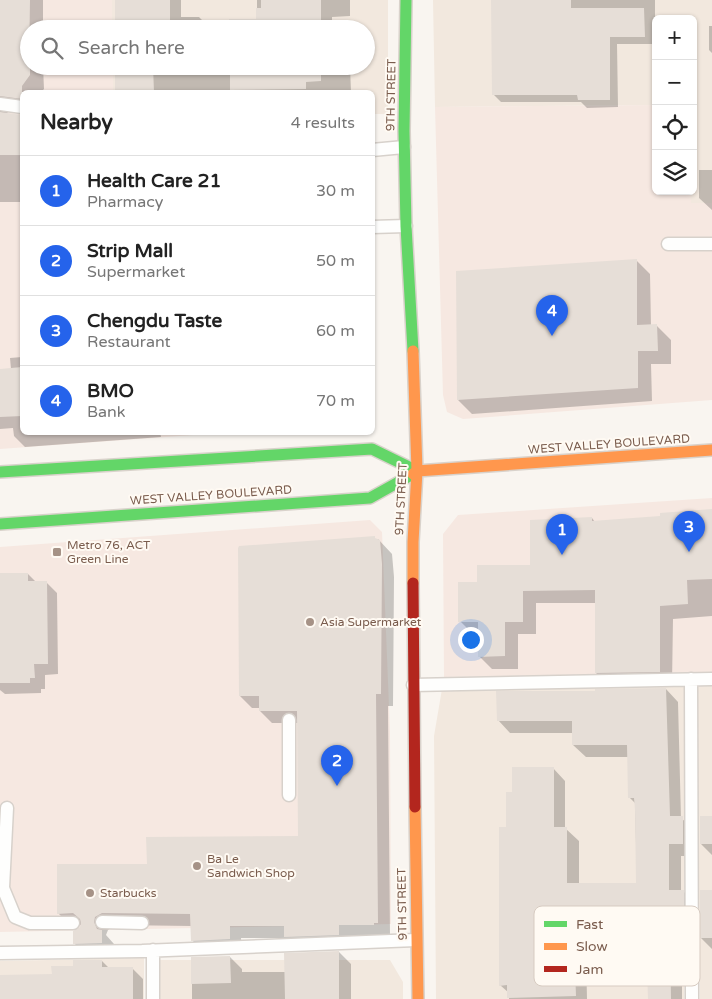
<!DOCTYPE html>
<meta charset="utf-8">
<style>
:root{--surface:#fff;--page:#f6f6f6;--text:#222;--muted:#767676;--line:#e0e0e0;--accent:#2563eb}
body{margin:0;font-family:"Varela Round",sans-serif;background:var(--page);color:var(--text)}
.controls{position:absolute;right:15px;top:15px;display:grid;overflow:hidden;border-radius:8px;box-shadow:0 1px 4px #0004}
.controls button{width:45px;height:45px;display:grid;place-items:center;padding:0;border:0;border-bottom:1px solid var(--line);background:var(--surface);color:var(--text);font:25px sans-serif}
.you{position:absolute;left:470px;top:639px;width:18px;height:18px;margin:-12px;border:4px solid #fff;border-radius:50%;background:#1a73e8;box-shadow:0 0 0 8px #1a73e833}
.badge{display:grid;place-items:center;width:32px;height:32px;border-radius:50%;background:var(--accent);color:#fff;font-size:16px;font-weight:700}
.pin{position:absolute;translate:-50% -41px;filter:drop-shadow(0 1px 2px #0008)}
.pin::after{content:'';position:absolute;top:26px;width:18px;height:15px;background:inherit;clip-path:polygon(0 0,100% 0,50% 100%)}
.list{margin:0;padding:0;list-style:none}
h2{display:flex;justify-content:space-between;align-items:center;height:65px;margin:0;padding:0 20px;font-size:21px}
h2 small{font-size:16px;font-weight:400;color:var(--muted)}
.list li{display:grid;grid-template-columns:32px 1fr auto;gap:15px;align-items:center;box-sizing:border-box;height:70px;padding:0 20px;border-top:1px solid var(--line)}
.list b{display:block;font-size:19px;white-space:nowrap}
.list p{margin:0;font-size:16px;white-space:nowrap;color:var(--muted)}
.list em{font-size:16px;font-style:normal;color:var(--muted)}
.icon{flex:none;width:28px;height:28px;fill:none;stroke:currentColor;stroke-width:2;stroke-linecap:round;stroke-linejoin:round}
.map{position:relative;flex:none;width:712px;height:999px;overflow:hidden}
.search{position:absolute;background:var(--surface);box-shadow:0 1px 4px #0004;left:20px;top:20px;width:355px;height:55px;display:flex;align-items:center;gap:12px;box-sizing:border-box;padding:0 18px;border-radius:28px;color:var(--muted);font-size:19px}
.panel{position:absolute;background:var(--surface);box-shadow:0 1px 4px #0004;left:20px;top:90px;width:355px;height:345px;border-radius:8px}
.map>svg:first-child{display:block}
</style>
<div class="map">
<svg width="712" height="999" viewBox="0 0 712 999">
<rect width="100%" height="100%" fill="#f9f5f0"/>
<path fill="#f2e8de" d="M112,0H388V114H373L372,92H113V66H366V29H112Z
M433,0H712V203H690V191H693V19H656V105L435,107Z
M697,684H712V999H700Z
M684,686V999H436L434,736L442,689Z
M144,958V999H0V961Z
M158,960H390L403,982V999H159Z"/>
<path fill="#f6e8e1" d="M0,0H112V29H29V66H113V92H22V432L221,433L0,449Z
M656,105V191H690L691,203H712V400L463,419L447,412L443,395L435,107Z
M712,498V674L444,677L443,534L458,515Z
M370,520L382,532L390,732L391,924L0,932V547Z"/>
<path fill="#0003" d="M0,0H43V29H29V66H43L44,89L41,92H22V111L12,110L5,114L22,117V202H0Z
M116,0H181V17H199L202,20H257V0H350V16L332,17V29H116Z
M493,0H655V31H652V44H617L618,107L587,108L581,102H501L493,94Z
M709,26H712V53L709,50Z
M116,66H350L351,92H117Z
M699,170H712V210L699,198Z
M636,260L650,274L651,326H657L671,340V364H651L652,401L472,414L458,400Z
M22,357V432H160L161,437L25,447L14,436L13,428L0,429V370L11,369L10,358Z
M712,510V616L673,619L672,684L609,686L596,673V603H536V634H518V669H492L479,656V634H473L460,621L478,583L531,566L592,518L595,522L661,517Z
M378,539L392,554L394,577L393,706H388L390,935L298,949L287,938H241L242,951L204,953L192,940L191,926L115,925L108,930L106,935L114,944V955L86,956L74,943L82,925L71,926L58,913L148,865L299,837L298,723H272L260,711V708H252L240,696Z
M0,574H28L36,582H46L57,593L58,674L45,675V689H41V693L5,694L0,690Z
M666,689L678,702L681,818L695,830V856H681V891H683L695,903L696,950H682V999H649V979L636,967V963L631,958V952H586L587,999H509V993L500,985L508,828L513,793L553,768L565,781V828L579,841V885H637L635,803L629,797V757H586L573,745V733H510L498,720L596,692Z
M712,818V855L701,844Z
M712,892V949L701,938Z
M339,952L351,964V999H192V958L230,957L242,969V972H286Z
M102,961L109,968H132L143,979V999H0V976L53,975L74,967Z"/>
<path fill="#e6ded7" d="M0,0H30L29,66H30V75L22,86V99L0,96Z
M115,0H170V29H115Z
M261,0H321V29H229V19H256V8H261Z
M491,0H571V8H644L645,37H610V100H578L577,95H492Z
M115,66H153L154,92H115Z
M230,66H321V81L306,82V89L230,90Z
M0,112L22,115V155H0Z
M637,259V325L657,324L658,351H638V388L457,400L456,271Z
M22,367V416L0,417V369Z
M712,509V579L687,580L688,604L660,606V672L595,673V590L523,591V622H505V656L478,657V622H458V582H477V565H530V520L592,517V521L660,516V513Z
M375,536V538L380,540L382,564L381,694H376L378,923H374V925H339V935L284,937V926H230V939L191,941L190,914L102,913L95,917L94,922L97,929L102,930V943L73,944V931L80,927L81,923L80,919L73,913L57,914V864H147L146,837L298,836L297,711H259V696H239L238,548L239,546Z
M0,573H28V581H47L48,664H34L35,678H30V683H0Z
M666,688L670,816H683V844H669V890H684V938H670L671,999H648L647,968H635V959H630V940H574L576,996L507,998V985L499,986V827H506V792H512V767H554V827H567V883H636L635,810L634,798H628L627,745H572V721H497L496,691H595V689Z
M700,816H712V844H700Z
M700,890H712V938H700Z
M339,951V999H285L284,953Z
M230,956L231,983L191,984V957Z
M73,960H102V967H133V999H0V975L52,974L51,966H73Z"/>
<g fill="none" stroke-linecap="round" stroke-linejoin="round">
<defs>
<path id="lane" d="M0,104L22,107
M372,150L404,147
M372,227L406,226
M668,244H712
M691,679L692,999
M413,685L712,679
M289,720V795
M7,808L3,888L15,917L30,923H73
M102,922L142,923
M153,950V999
M0,953L142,951L416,940"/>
<path id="fast" d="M406,0L404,131L406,226L413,351
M0,472L372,449L417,471
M0,524L370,498L413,474"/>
<path id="slow" d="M413,351L417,471L413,542V583
M413,474L417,471L712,450
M415,807L418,999"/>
<path id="jam" d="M413,583L415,807"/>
</defs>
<use href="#lane" stroke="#d7d1cb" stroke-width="15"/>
<use href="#fast" stroke="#d9d2cb" stroke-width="14"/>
<use href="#slow" stroke="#d9d2cb" stroke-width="14"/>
<use href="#jam" stroke="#d9d2cb" stroke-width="14"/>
<use href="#lane" stroke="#fefefd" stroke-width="12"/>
<use href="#fast" stroke="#63d668" stroke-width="11"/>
<use href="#slow" stroke="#ff974d" stroke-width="11"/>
<use href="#jam" stroke="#b3261e" stroke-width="11"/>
</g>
<g fill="#a69286" stroke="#fffaf3" stroke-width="2">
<rect x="52" y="547" width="10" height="10" rx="2.5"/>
<circle cx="310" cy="622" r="5"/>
<circle cx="197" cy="866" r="5"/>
<circle cx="90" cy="893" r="5"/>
</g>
<g text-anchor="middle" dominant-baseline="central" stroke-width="4" stroke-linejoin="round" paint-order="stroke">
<g font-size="12" fill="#7a5c4d" stroke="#fffaf3">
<text transform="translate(391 95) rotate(-89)">9TH STREET</text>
<text transform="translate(609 444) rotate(-4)">WEST VALLEY BOULEVARD</text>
<text transform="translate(211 495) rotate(-4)">WEST VALLEY BOULEVARD</text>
<text transform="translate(401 499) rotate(-87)">9TH STREET</text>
<text transform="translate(402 904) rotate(-91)">9TH STREET</text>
</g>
<g font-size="12" fill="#7a5c4d" stroke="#fffaf3" text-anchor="start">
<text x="67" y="545">Metro 76, ACT<tspan x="67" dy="14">Green Line</tspan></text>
<text x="320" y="622">Asia Supermarket</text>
<text x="207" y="859">Ba Le<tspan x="207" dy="14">Sandwich Shop</tspan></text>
<text x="100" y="893">Starbucks</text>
</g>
</g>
<rect x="534" y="906" width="166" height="80" rx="8" fill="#fffaf3" stroke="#d7cbc1" stroke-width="1"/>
<rect x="544" y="921" width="23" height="6" fill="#63d668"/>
<rect x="544" y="943" width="23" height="7" fill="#ff974d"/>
<rect x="544" y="966" width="23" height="6" fill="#b3261e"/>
<g font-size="14" fill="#7a5c4d">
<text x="576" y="929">Fast</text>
<text x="576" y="951">Slow</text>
<text x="576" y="974">Jam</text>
</g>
</svg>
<div class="controls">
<button>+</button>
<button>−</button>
<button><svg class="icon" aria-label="locate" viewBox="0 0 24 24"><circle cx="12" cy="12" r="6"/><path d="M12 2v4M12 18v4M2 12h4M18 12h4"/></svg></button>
<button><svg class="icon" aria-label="layers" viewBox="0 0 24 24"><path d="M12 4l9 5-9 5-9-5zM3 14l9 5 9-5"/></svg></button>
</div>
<div class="you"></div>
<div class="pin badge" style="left:562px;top:555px">1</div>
<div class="pin badge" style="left:337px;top:786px">2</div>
<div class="pin badge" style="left:689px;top:552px">3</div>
<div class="pin badge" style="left:552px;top:336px">4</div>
<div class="search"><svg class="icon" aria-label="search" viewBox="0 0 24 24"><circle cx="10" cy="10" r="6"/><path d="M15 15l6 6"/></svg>Search here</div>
<section class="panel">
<h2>Nearby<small>4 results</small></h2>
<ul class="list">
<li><span class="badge">1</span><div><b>Health Care 21</b><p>Pharmacy</p></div><em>30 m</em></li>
<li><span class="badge">2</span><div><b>Strip Mall</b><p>Supermarket</p></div><em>50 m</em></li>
<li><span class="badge">3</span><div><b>Chengdu Taste</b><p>Restaurant</p></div><em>60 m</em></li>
<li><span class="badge">4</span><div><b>BMO</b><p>Bank</p></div><em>70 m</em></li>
</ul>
</section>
</div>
